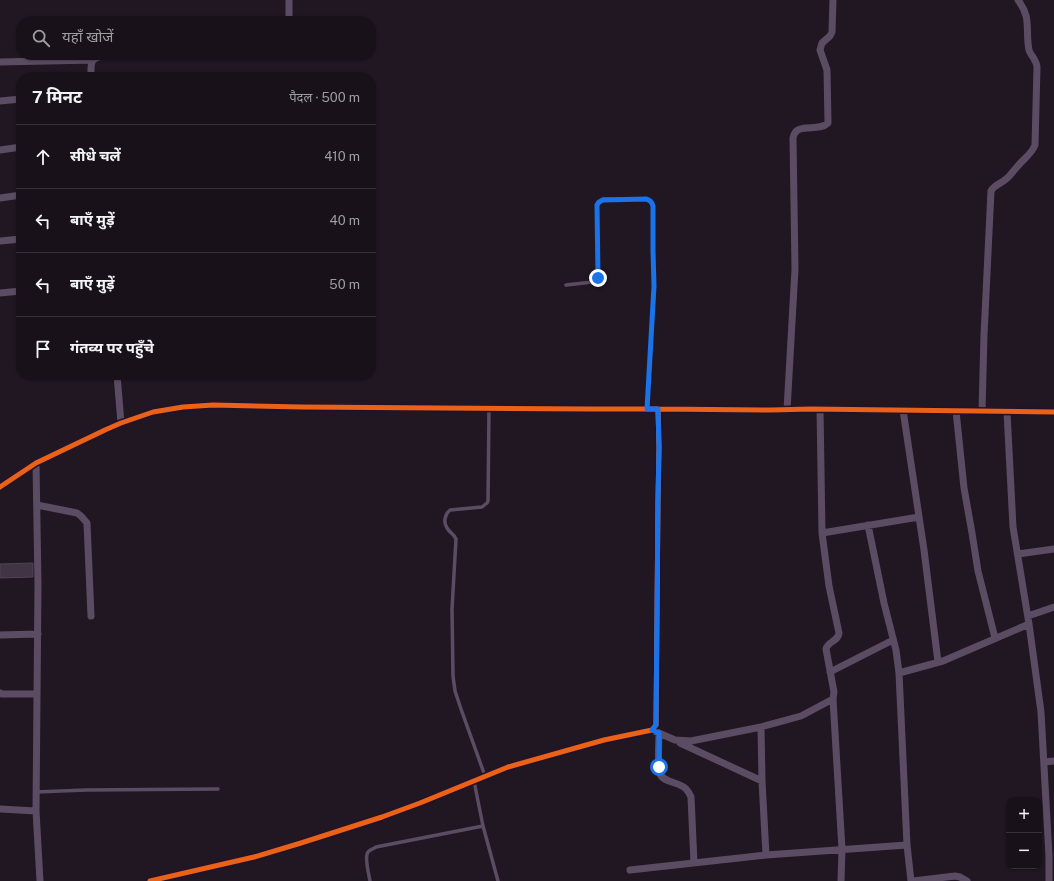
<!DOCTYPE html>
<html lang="hi">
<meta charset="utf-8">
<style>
:root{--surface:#18111a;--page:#251f27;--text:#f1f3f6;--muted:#9f9da2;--line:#363139}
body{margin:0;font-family:"Public Sans","Noto Sans Devanagari",sans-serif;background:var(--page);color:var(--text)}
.controls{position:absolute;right:12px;bottom:12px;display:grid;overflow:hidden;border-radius:8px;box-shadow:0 1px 3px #0004}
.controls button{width:36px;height:36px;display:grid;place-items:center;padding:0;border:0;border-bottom:1px solid var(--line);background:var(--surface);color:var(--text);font:20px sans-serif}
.stop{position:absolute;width:12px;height:12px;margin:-9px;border:3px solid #1a73e8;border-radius:50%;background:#fff}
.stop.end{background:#1a73e8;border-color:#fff;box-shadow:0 1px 4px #0008}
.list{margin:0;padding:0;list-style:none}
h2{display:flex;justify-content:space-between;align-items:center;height:52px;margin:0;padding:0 16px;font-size:17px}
h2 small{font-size:13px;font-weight:400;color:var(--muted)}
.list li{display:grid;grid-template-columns:26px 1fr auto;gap:12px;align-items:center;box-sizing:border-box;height:64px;padding:0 16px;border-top:1px solid var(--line)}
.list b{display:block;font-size:15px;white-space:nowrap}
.list em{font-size:13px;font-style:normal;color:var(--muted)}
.icon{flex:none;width:22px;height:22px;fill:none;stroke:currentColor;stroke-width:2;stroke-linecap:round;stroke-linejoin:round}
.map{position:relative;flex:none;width:1054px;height:881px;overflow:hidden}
.search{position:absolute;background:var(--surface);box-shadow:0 1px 3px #0004;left:16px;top:16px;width:360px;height:44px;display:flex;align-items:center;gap:10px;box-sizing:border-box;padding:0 14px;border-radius:16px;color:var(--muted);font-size:15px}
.panel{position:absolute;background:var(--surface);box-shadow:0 1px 3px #0004;left:16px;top:72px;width:360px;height:308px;border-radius:16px}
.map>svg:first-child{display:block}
</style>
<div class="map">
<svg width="1054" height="881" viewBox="0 0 1054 881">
<rect width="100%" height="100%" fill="#201723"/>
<path fill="#413545" stroke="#514256" d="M33,563V577L0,578V564Z"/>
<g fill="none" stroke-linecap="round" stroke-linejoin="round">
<path stroke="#5b4c64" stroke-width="3.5" d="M566,285L593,282L597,279L598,276L597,205L599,202L603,199H646C650,200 652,202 653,206V251L654,286L647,409
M485,776L461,709L455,691L453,676L452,609L456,539C454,534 450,533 447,528C443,522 445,514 450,510L482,507L487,503L488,501L489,408
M474,781L483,826L498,881
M36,792L86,790L218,789
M370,881C369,875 364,857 368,852C370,849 374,849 376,847L483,826"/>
<path stroke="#5b4c64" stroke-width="7" d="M289,21V0
M0,62L93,60
M91,77C91,62 89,59 105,55
M0,101L21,99
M0,150L21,147
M0,198L21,195
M0,241L21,239
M0,293L21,291
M117,375L121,423
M787,410L795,269L793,138C796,121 818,133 828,123L827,70L820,50L822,43L830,36L832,32L833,0
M903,410L924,550L938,662
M956,411L964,488L972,533L978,571L995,638
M982,411L984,335L991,191C995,184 1001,184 1006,179C1010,176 1013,171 1017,167C1023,159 1032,154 1035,145L1037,67C1037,66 1036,62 1035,61C1033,56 1030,54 1029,50C1025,30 1032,18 1018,0
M1007,412L1013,527L1029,624L1041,712L1049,856V881
M36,463L38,584L36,811L40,881
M0,487L36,463L105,430L121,423L153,412L183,407L213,405L302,407L590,409H658L771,410L811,409L1054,412
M37,505L77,513L81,516L87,523L91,616
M868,525L884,603L896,650L899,673L907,845L911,881
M822,533L919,517
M1018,554L1054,549
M1028,616L1054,607
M0,635L38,634
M830,672L893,640
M899,673L943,661L1029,624
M0,693L2,694H37
M833,699L842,849L841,881
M761,727L762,781L766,855
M652,730L675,740L691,741L761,727L801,716L833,699L834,692L826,649C828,641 838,642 839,633L829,586L822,533L820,409
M659,733C659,743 657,766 660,774C664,783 680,782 686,789C689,792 690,795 691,797L694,863
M680,743L762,781
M1044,762L1054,761
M0,809L36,811
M630,870L766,855L907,845
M150,881L254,857L301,843L382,817L420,803L508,767L604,740L652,730L656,725L658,500L659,447L658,409
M913,881L955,876L960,877L967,881"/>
<defs>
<path id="cycleway" d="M0,487L36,463L105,430L121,423L153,412L183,407L213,405L302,407L590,409H658L771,410L811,409L1054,412
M150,881L254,857L301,843L382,817L420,803L508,767L604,740L652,730L656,725L658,500L659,447L658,409"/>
</defs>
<use href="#cycleway" stroke="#231129" stroke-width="8"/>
<use href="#cycleway" stroke="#ea6118" stroke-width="5"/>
</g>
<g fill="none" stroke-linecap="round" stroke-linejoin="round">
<path stroke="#1a73e8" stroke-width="5" d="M598,278V276L597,205L599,202L603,200L646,199C650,200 652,202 653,206V251L654,286L647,409H658L659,447L658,500L656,725L652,730L659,733V767"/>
</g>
</svg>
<div class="controls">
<button>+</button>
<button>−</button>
</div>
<div class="stop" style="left:659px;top:767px"></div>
<div class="stop end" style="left:598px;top:278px"></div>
<div class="search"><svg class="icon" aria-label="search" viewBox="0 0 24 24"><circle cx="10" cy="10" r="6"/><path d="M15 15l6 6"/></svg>यहाँ खोजें</div>
<section class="panel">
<h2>7 मिनट<small>पैदल · 500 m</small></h2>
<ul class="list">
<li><svg class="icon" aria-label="ahead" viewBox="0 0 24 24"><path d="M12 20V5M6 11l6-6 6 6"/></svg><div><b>सीधे चलें</b></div><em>410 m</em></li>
<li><svg class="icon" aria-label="left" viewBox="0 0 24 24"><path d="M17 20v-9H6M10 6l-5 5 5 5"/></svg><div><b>बाएँ मुड़ें</b></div><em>40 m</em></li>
<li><svg class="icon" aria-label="left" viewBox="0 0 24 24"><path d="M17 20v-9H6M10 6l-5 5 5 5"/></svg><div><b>बाएँ मुड़ें</b></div><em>50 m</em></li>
<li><svg class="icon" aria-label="arrive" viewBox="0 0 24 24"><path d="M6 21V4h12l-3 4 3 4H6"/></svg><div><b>गंतव्य पर पहुँचे</b></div></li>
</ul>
</section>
</div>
